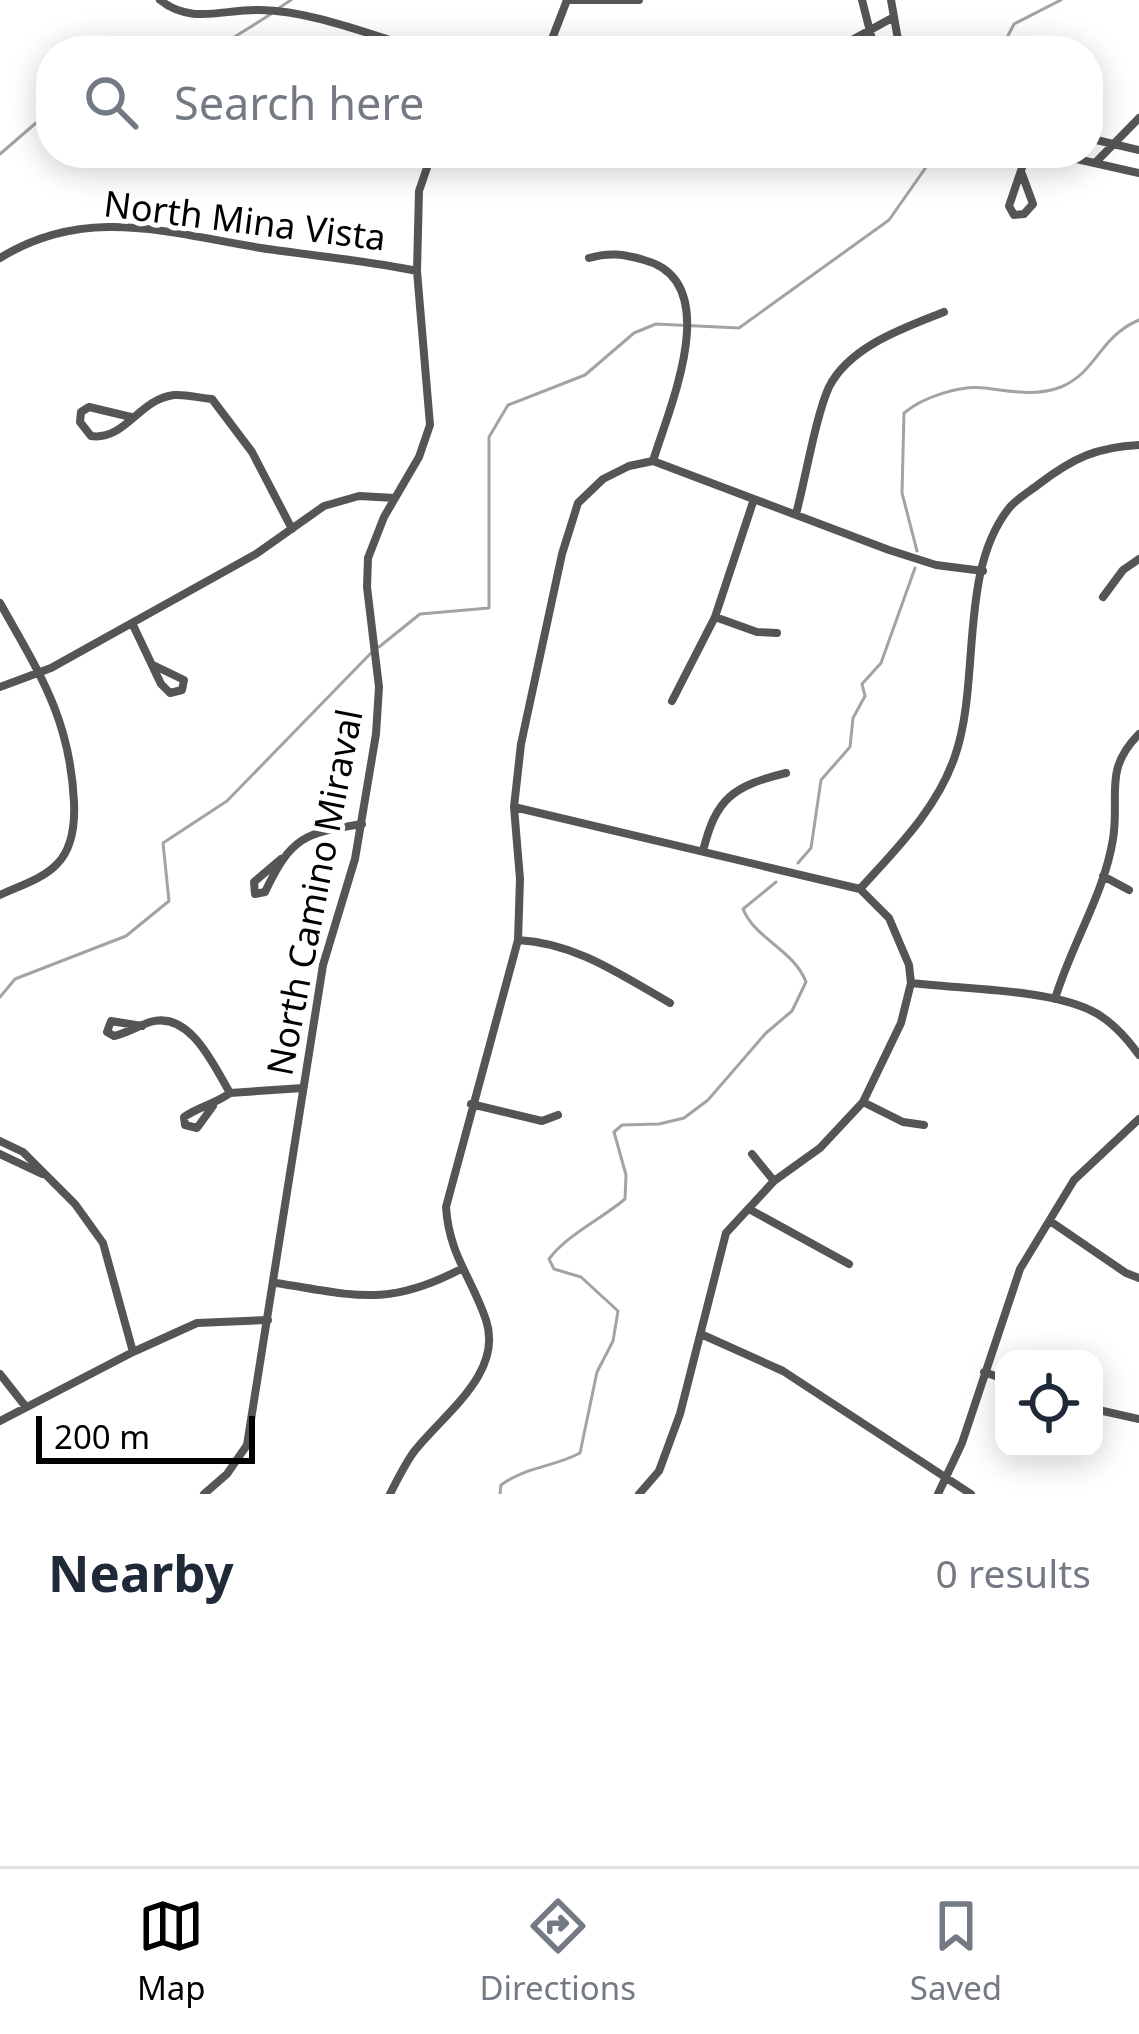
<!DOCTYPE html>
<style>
:root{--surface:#fff;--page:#f6f6f7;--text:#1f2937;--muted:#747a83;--line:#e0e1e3;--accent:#000}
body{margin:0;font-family:"Noto Sans",sans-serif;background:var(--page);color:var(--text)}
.controls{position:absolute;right:36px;bottom:36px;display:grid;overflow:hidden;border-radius:24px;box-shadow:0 6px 30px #0003}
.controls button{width:108px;height:108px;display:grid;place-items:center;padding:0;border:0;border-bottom:3px solid var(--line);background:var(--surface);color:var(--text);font:60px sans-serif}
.scale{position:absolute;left:36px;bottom:30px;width:219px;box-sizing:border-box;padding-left:12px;border:6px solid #000;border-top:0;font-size:33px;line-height:42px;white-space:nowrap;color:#000;-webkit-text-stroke:9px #fff;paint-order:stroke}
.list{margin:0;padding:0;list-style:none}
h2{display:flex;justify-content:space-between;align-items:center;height:156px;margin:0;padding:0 48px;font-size:51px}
h2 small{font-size:39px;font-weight:400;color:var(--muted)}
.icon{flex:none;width:66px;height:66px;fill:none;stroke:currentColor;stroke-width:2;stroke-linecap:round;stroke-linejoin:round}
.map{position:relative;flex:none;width:1139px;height:1494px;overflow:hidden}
.search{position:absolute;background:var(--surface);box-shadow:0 6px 30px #0003;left:36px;right:36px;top:36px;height:132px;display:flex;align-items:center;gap:30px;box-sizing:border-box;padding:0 42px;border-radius:48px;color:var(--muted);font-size:45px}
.sheet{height:372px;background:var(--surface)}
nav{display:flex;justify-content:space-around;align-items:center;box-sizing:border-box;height:168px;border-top:3px solid var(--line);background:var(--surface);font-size:33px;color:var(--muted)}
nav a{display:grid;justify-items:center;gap:6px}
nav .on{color:var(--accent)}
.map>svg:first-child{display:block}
</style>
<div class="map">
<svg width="1139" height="1494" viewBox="0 0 1139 1494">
<rect width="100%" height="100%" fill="#fff"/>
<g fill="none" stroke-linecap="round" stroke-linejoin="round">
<path stroke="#a3a3a3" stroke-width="3" d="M279,8L291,0
M212,51L271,14
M1000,51L1014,24L1061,0
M0,154L51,110
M917,551L902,493L904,413C923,397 960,385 985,388C1011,391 1035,397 1061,387C1097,372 1099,337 1139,320
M379,647L420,614L489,608V437L508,405L585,375L634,333L656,324L739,328L889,220L936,153
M798,863L811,848L821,780L850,747L853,718L865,696L862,684L881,663L915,568
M0,997L15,979L126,936L169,901L163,843L227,801L371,653
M500,1494L501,1485C525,1467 554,1467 580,1453L597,1372L613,1341L618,1311L581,1277L554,1269L549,1259C568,1234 600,1220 625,1199L626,1175L614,1132L622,1125L659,1124L684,1118L708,1100L766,1033L792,1011L806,982C794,950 755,939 743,909L776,882"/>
<path stroke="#555" stroke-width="8" d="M160,0C191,25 223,9 260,10C314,11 373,36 425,51
M571,0H639
M862,0L875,51
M891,0L900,51
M526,51L552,39L567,0
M832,51L892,18
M1088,138L1139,150
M795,153L810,158L816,153
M1050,153L1139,173
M1095,163L1139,118
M1022,174L1033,204L1024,214L1014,215L1009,206L1027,153
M0,258C86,205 168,233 261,248C313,256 365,260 417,271
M589,258C609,252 624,254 644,260C726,281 669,408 653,461
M131,417L89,407L81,412L80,422L91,436C125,441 139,399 174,395C185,394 200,398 212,399L252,452L292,529
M653,461L889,550L936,565L983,571
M796,514C805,481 816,415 829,387C850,346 904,328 944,312
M1103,597L1123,570L1139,559
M0,603C40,674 70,719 74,802C75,824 73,848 57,864C43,879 19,886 0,895
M715,617L757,632L777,633
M132,623L161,684L170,693L182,690L184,680L153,665
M0,687L51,668L256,554L324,506L359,496L395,498
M672,701L715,617L754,499
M514,807L860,889L889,918L909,965L911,983L901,1023L863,1102L820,1148L774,1181L726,1233L680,1414L659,1471L639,1494
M703,851C716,798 733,786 786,773
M281,859L254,882L255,894L265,892C291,837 304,833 362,824
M1103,876L1129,890
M860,889C897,848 937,809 955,756C981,682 958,570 1010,507C1018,498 1030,491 1039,484C1073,458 1097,447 1139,445
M518,940C576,943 621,975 670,1003
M911,983C961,989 1046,989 1090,1010C1110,1019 1126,1037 1139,1055
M1055,999C1071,945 1104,895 1113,839C1120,795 1103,770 1139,734
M142,1026L111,1021L107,1032L114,1036C127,1033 138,1026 150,1022C190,1010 214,1066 230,1093L303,1088
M863,1102L903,1122L924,1125
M471,1104L542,1121L558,1115
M213,1106L197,1128L185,1125L184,1117C198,1107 215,1104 230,1093
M0,1141L23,1152L75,1204L103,1243L133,1352
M0,1154L42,1174
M752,1154L774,1181
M749,1209L849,1264
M1050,1221L1126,1273L1139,1278
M276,1283C354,1295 387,1308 461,1269
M703,1335L783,1371L971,1494
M984,1372L1004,1379
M0,1374L26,1407
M1094,1409L1139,1419
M0,1421L133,1352L197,1323L268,1320
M204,1494L227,1474L247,1445L323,965L355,859L376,734L379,687L367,587L368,558L384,517L419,457L430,425L417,271L419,191L432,153
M390,1494C397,1480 404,1466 413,1453C442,1415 504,1374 486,1320C472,1278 449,1255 446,1207L518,940L520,879L514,807L521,744L562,554L578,503L603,479L629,466L653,461
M938,1494L962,1443L1020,1269L1074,1180L1139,1119"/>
</g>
<g text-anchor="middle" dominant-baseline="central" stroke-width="10" stroke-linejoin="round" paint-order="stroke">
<g font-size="36" fill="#000" stroke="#fff">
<text transform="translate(245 220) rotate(7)">North Mina Vista</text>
<text transform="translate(314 892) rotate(-79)">North Camino Miraval</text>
</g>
</g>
</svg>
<div class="controls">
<button><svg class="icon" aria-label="locate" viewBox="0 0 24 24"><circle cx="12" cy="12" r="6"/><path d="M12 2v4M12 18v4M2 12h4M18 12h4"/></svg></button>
</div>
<div class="scale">200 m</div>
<div class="search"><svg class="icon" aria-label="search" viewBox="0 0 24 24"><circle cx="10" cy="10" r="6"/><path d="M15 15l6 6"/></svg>Search here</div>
</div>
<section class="sheet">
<h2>Nearby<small>0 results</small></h2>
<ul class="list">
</ul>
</section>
<nav>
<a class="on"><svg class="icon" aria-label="map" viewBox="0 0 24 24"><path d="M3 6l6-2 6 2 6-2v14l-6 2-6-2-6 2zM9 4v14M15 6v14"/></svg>Map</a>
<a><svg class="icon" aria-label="directions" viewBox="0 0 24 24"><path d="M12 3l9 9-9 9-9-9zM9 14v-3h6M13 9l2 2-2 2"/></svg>Directions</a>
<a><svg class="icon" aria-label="saved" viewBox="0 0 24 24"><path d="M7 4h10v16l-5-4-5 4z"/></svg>Saved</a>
</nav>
